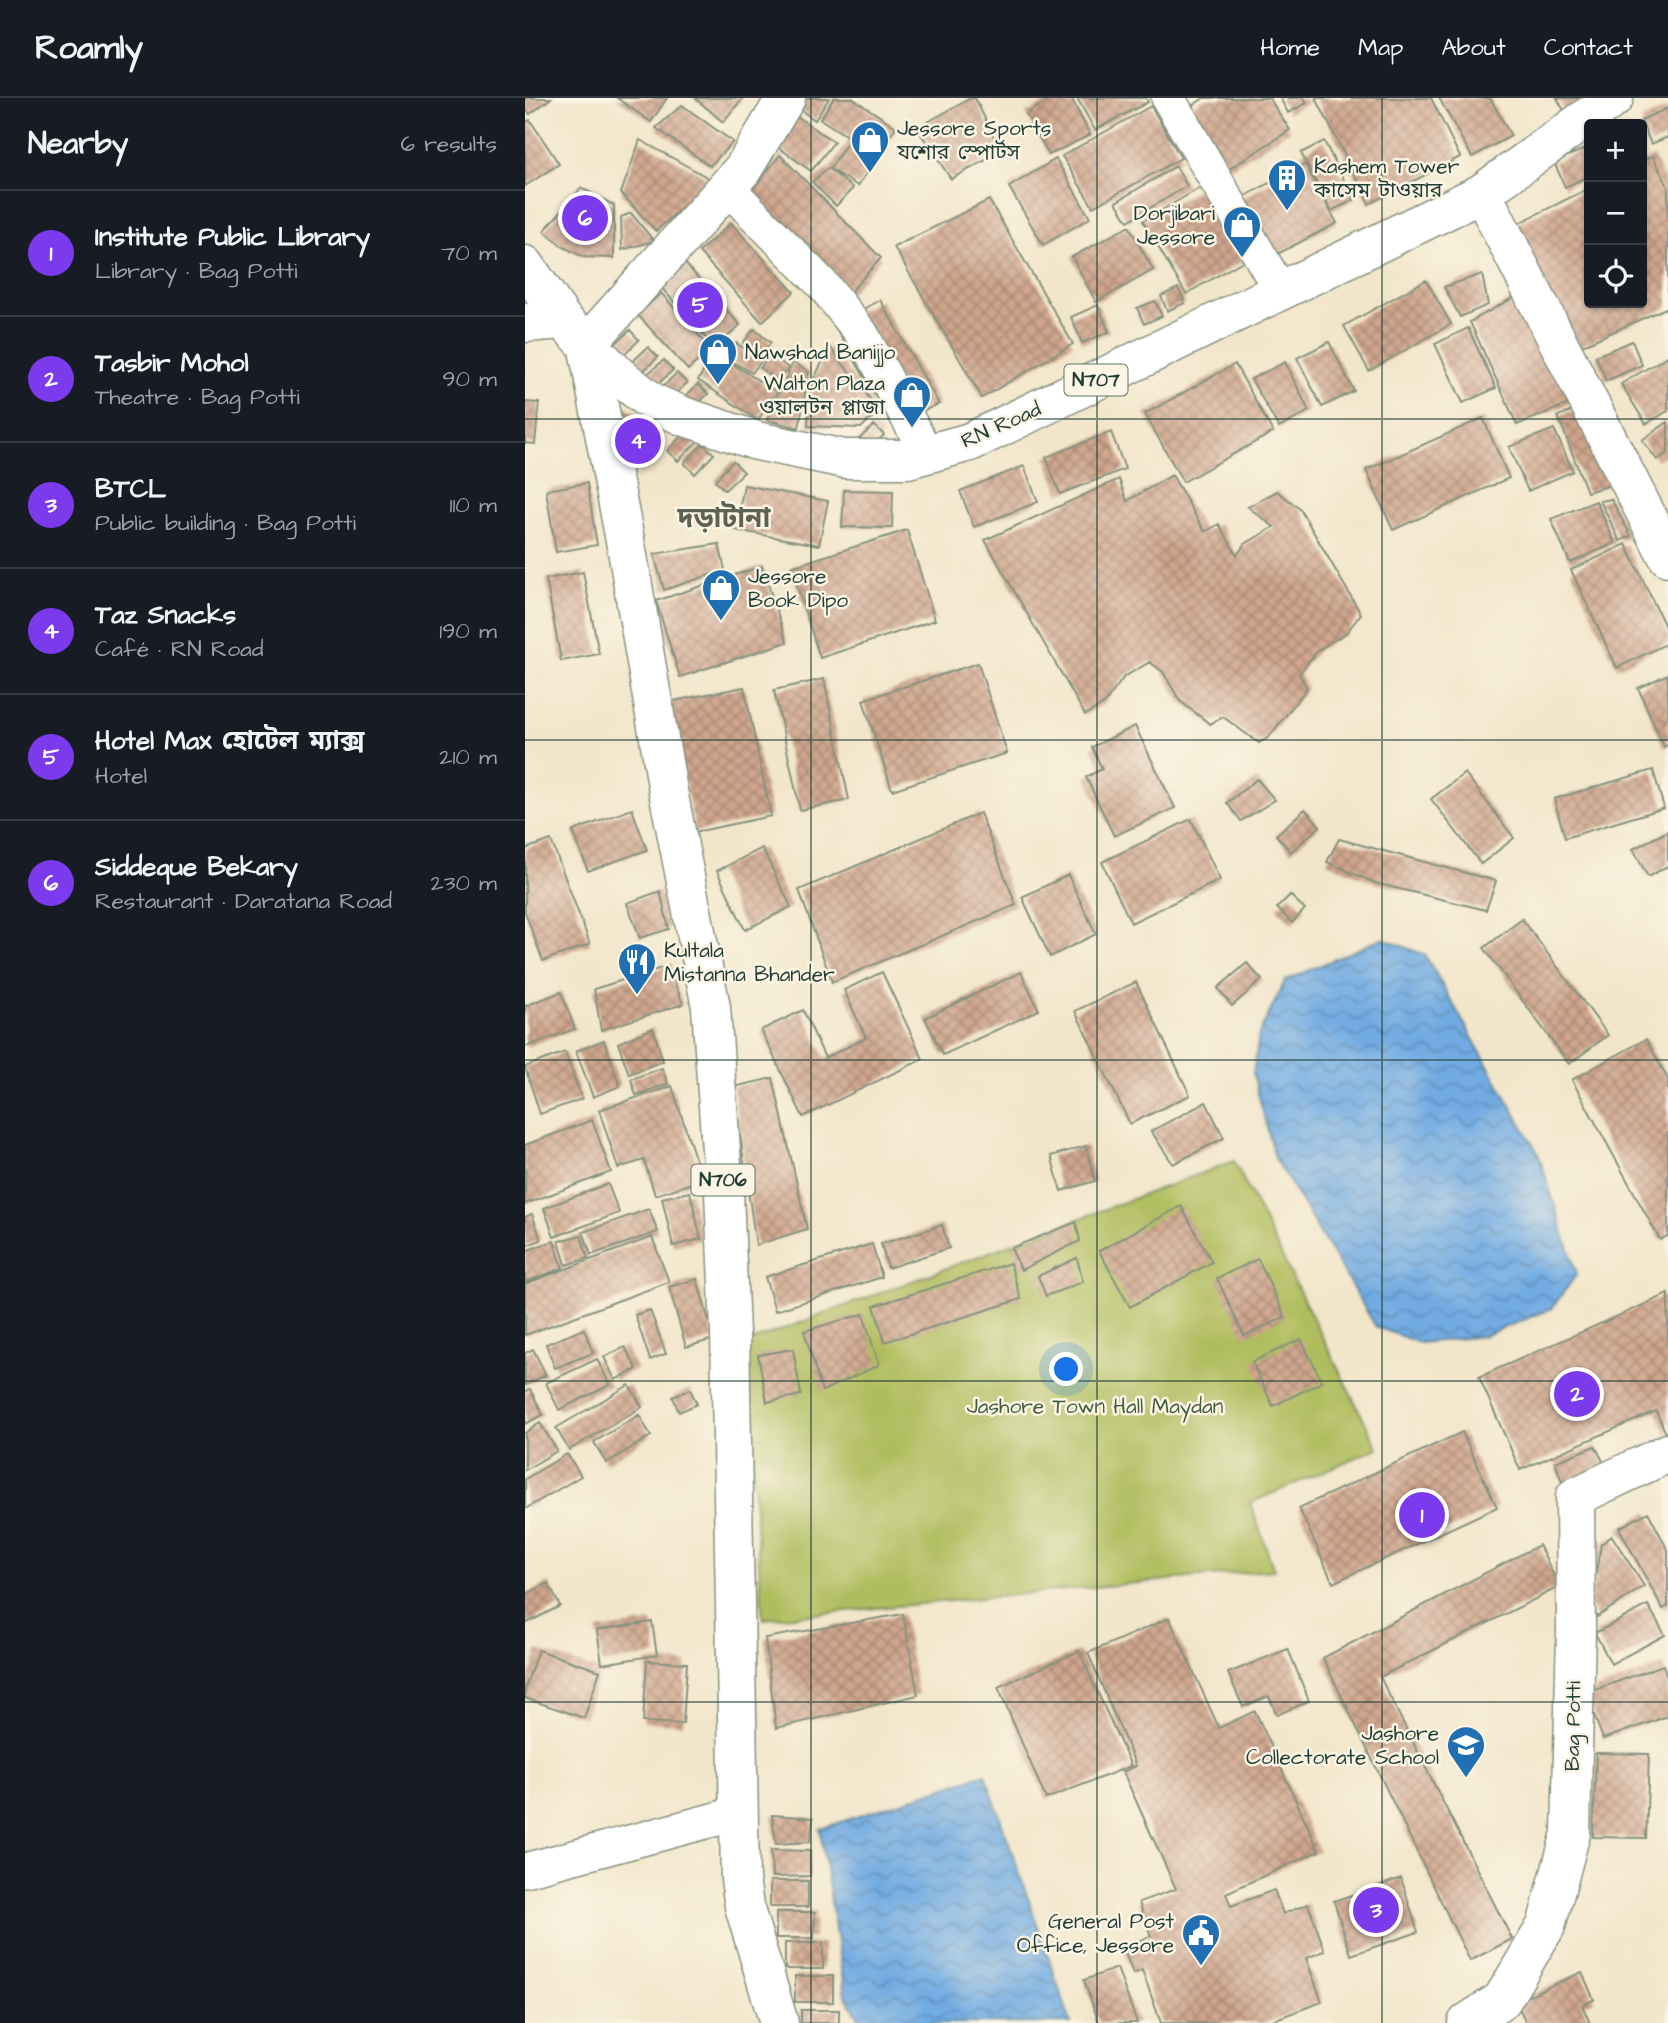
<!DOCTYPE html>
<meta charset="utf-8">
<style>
:root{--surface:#171b24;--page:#242831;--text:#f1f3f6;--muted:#9ea1a6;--line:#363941;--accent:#7c3aed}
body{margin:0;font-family:"Architects Daughter","Noto Sans Bengali",sans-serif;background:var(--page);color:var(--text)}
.controls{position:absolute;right:21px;top:21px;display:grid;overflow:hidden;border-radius:7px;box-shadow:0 2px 5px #0004}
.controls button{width:63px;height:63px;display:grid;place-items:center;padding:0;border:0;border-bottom:2px solid var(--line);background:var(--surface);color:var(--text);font:35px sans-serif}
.you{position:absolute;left:542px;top:1272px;width:24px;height:24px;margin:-18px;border:5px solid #fff;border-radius:50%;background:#1a73e8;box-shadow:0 0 0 10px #1a73e833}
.badge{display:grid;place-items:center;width:46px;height:46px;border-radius:50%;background:var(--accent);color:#fff;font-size:23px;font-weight:700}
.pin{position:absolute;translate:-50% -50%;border:4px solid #fff;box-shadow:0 2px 7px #0006}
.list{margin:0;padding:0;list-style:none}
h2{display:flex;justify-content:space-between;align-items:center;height:91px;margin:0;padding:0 28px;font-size:30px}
h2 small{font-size:23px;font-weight:400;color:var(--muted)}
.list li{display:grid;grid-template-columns:46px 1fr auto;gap:21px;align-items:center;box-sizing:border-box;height:126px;padding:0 28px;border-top:2px solid var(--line)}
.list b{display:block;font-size:26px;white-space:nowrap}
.list p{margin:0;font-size:23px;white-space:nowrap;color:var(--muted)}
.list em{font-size:23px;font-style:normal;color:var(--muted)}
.icon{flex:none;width:38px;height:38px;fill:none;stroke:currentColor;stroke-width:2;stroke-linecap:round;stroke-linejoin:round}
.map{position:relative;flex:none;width:1143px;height:1925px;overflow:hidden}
header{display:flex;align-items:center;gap:42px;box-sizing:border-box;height:98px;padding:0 35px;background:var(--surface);border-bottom:2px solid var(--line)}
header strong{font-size:33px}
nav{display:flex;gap:38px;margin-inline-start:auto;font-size:24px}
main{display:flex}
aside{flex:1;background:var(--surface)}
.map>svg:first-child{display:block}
</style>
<header>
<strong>Roamly</strong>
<nav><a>Home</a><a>Map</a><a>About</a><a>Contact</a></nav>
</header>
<main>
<aside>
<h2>Nearby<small>6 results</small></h2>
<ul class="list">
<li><span class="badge">1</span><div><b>Institute Public Library</b><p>Library · Bag Potti</p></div><em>70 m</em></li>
<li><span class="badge">2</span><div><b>Tasbir Mohol</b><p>Theatre · Bag Potti</p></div><em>90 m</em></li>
<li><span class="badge">3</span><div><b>BTCL</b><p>Public building · Bag Potti</p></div><em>110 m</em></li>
<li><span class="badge">4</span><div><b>Taz Snacks</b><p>Café · RN Road</p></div><em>190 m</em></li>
<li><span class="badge">5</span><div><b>Hotel Max হোটেল ম্যাক্স</b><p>Hotel</p></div><em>210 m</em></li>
<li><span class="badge">6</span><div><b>Siddeque Bekary</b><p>Restaurant · Daratana Road</p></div><em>230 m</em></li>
</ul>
</aside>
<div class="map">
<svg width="1143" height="1925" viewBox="0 0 1143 1925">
<defs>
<pattern id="water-waves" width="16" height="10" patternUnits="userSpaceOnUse" patternTransform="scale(1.75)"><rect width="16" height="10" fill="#71abe2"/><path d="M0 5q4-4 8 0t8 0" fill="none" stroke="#5c8cb8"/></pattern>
<pattern id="building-cross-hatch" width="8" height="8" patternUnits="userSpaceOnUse" patternTransform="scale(1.75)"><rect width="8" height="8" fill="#d0a68d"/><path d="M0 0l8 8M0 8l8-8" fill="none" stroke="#a88874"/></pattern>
</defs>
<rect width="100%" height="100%" fill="#fcf5e5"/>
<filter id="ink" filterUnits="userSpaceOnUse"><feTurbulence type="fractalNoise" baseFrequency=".0143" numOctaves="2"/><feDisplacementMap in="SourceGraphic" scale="14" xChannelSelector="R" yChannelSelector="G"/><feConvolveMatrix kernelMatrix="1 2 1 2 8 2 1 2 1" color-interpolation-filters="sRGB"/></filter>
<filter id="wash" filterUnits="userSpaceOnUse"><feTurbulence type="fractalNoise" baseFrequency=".00686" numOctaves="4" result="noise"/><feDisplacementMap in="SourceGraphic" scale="28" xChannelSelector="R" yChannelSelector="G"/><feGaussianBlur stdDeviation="1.57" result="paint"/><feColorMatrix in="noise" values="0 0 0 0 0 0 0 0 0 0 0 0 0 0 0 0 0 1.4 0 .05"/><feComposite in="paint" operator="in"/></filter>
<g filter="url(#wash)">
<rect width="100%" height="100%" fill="#f2e6ca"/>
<path fill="#b0bd5f" stroke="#687d4a" stroke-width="2" d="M709,1063L853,1350L725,1405L749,1472L238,1521L218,1246Z"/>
<path fill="url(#water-waves)" stroke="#48748b" stroke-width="2" d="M857,840L900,857L1013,1055L1052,1176L1026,1211L958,1238L895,1245L851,1229L750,1060L728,976L734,936L760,883Z
M460,1676L546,1925H333V1918L320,1897L295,1731Z"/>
<g id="blocks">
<path fill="url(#building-cross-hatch)" d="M0,0H26L5,16L0,9Z
M92,0H142L126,24Z
M170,0H218L198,24Z
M273,0H304L290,22L268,7Z
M309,0H327L371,29L333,88L305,71L325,40L295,21Z
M446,0H450L476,54L426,81L392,30Z
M527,0H546L565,37L524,57L501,16Z
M552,0H621L623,4L570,32Z
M679,0H744L765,32L701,73L661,12Z
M755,0H779L782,5L763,15Z
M791,0H906L935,59L844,106Z
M914,0H965L986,38L947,59Z
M1032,0H1068L1043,20Z
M157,7L208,44L185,68L131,30Z
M626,8L656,60L568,109L537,58Z
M1143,10V39L1126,46L1116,22Z
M264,13L309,44L286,73L245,43Z
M5,22L34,66L0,88V25Z
M115,42L187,82L131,133L96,95Z
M799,43L829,102L806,113L776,55Z
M1064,49V78L1040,89L1029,64Z
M255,57L356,160L310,211L217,105Z
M1128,58L1143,89V209L1045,253L988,128L1064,90V205H1117V63Z
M531,61L565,120L518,147L484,89Z
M780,66L812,125L743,161L711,103Z
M651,68L662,88L603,123L591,104Z
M303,70L328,90L311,108L287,84Z
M680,87L723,160L661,196L618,123Z
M56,90L89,107V160L58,159L37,148L19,133Z
M464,102L548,246L457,300L369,149Z
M106,115L129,143L97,152L96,119Z
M206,125L269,194L237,224L174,154Z
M604,128L628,172L571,204L547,159Z
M159,164L215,227L190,250L134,187Z
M957,176L963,207L935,219L919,189Z
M901,182L926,226L844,273L819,228Z
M653,190L660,205L642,213L636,198Z
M136,195L186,251L163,272L113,217Z
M995,196L1048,304L992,327L945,224Z
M355,202L414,306L367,326L309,227Z
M630,203L637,218L619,226L612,210Z
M573,207L584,234L557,245L546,219Z
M943,230L971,290L938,305L910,246Z
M229,231L246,245L235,258L218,245Z
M105,232L114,242L97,259L87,249Z
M1107,243L1117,267L1081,283L1071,258Z
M804,244L829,293L797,309L772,260Z
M211,245L237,262L227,275L198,258Z
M123,249L133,259L115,276L105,266Z
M305,249L354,313L336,330L283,328L285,288Z
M190,255L252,294L233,322L173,282Z
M246,256L263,270L253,283L235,270Z
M1143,258V313L1121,326L1096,286Z
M139,262L148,272L130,289L120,278Z
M268,264L284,274L274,330L242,322Z
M760,264L784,313L754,330L726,281Z
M710,266L748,334L658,384L620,316Z
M152,275L162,285L144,302L135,291Z
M173,286L183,296L165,313L156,302Z
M92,302L123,324L98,346Z
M0,304L14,305L10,346L0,345Z
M1055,310L1085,387L1062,394L1033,318Z
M958,320L984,380L868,432L841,372Z
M1143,324V355L1132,362L1117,342Z
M349,327L359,337L341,354L331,344Z
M124,328L133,339L115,356L106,344Z
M1029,331L1048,373L1003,393L984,349Z
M161,333L172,344L153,363L142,353Z
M586,334L600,371L535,396L521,359Z
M178,346L189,356L170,376L159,365Z
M208,363L219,374L200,392L190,383Z
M499,368L513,404L449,429L435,393Z
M647,377L680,434L694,426L712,457L720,446L749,429L723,409L752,393L775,411L836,516L821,535L793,552L774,576L782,590L744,639L734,645L698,619L685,626L655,603L638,574L625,564L599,579L579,606L560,617L460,442L594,381L602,403Z
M62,385L72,447L31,454L21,392Z
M219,387L303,403L294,447L210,432Z
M319,392L368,393L367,430L317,429Z
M1086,401L1106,438L1095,443L1075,403Z
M1071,403L1090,445L1045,465L1026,421Z
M382,432L410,522L295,560L266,469Z
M194,446L200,472L139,492L129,456Z
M1101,446L1143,535V545L1092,570L1046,472Z
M237,468L262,544L155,579L131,503Z
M58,474L74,556L36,563L21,481Z
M453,565L482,655L367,692L338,602Z
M1143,576V647L1139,649L1113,590Z
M299,581L324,702L275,712L249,592Z
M219,589L246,718L170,734L143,604Z
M610,628L650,710L589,738L561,679L577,671L567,649Z
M1128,672L1139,710L1040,740L1029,701Z
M940,675L989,740L956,766L906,701Z
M732,681L750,702L716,723L702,705Z
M107,711L122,752L63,773L48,733Z
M780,711L795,728L766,754L751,737Z
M455,715L491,807L307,884L274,792Z
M666,721L695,782L606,825L577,764Z
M1143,733V768L1123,779L1108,751Z
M814,741L971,783L961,812L850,785L802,764Z
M26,742L65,846L18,863L0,814V751Z
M237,750L266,809L220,832L192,773Z
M543,777L571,836L525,859L497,799Z
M135,793L144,831L115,840L102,805Z
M765,797L780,811L767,825L752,810Z
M997,821L1083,937L1044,966L959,850Z
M722,865L737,882L707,908L693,890Z
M143,868L158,906L76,932L69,891Z
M357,874L398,961L278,1019L236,932L278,912L300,960L341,940L319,892Z
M496,874L514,912L418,957L400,920Z
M611,884L665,997L605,1026L550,913Z
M36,894L50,931L0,949V908Z
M128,930L138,963L104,976L93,945Z
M1121,941L1143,981V1138L1135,1142L1047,982Z
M79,942L95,988L68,999L51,953Z
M40,954L57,1001L15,1016L0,969Z
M137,970L143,986L111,997L106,981Z
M248,980L282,1131L231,1147L208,989Z
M147,988L177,1082L130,1097L119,1062L93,1070L74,1012Z
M681,1004L699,1040L648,1066L626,1033Z
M67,1022L86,1074L0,1106V1047Z
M561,1048L570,1083L536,1093L526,1058Z
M83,1086L94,1115L29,1139L19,1110Z
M165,1094L176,1141L148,1148L137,1100Z
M656,1108L687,1164L605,1209L574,1153Z
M124,1111L133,1134L66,1157L58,1134Z
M7,1116L16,1142L0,1148V1119Z
M551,1124L555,1143L496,1172L486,1150Z
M417,1127L424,1150L363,1170L356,1146Z
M56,1137L63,1160L41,1167L34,1143Z
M127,1139L144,1184L0,1237V1186Z
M29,1143L38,1170L0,1184V1153Z
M347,1146L357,1179L250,1213L240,1179Z
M552,1160L558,1184L521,1198L513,1178Z
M733,1161L760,1219L719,1238L692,1180Z
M485,1165L496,1201L360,1244L349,1208Z
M172,1181L189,1241L161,1249L144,1189Z
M1143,1196V1340L1131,1313L995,1372L954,1279Z
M125,1212L141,1256L125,1262L110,1217Z
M338,1216L354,1267L297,1293L279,1233Z
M59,1231L68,1255L30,1270L21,1246Z
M776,1241L797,1284L748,1308L727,1264Z
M100,1249L112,1271L90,1282L79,1259Z
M8,1251L21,1277L0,1287V1255Z
M268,1251L276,1297L242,1304L233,1257Z
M72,1261L85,1287L34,1312L21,1285Z
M104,1287L117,1309L44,1352L31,1330Z
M5,1291L18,1317L0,1326V1294Z
M165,1291L172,1306L154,1314L148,1299Z
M114,1317L126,1338L81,1365L69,1344Z
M15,1325L32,1353L0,1372V1335Z
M937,1334L972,1409L808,1485L774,1410Z
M1070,1348L1081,1369L1037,1384L1030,1364Z
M42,1356L56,1378L0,1411V1381Z
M1123,1414L1143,1452V1508L1138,1511L1094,1430Z
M1087,1438L1119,1488L1072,1519L1065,1507L1076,1446Z
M1014,1447L1034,1489L855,1579L987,1841L945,1863L798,1560Z
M23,1485L35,1508L0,1526V1497Z
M1123,1507L1140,1537L1086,1566L1070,1535Z
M378,1516L393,1597L251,1630L240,1540Z
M644,1520L694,1630L730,1613L794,1753L701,1795L706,1808L749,1792L758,1816L783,1806L800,1853L781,1860L797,1904L740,1925H636L617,1872L608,1876L598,1849L626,1838L614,1804L651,1791L598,1674L611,1668L563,1555Z
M127,1524L132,1557L77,1566L72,1532Z
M763,1551L784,1603L752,1617L744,1598L718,1609L703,1575Z
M13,1552L75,1573L59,1620L0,1600V1590Z
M554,1553L606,1668L521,1701L473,1589Z
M122,1563L162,1565L158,1626L118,1624Z
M1138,1567L1143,1582V1618L1078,1641L1061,1595Z
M1071,1655L1124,1656L1121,1740L1068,1739Z
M247,1717L288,1720L285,1744L251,1746Z
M246,1752L285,1753V1778L247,1779Z
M876,1780L893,1834L826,1857L809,1803Z
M245,1783H283V1809H245Z
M251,1814H290L289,1840H251Z
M260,1845H298V1871H260Z
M592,1870L612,1925H574L559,1882Z
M1057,1874L1069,1902L1057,1907L1065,1925H1001L991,1903Z
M270,1878H308V1904H270Z
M276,1912H314V1925H276Z"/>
</g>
</g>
<g filter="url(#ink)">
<use href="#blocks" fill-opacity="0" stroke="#88927f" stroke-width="2"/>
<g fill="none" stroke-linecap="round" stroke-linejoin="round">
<defs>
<path id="minor" d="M643,0L755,192
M202,89L298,187L337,236L402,356
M0,1772L214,1715"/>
<path id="tertiary" d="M957,95L1143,459
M62,246L218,71L261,0
M942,1925L977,1902L1021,1828L1046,1735L1051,1532L1050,1399L1143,1355"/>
<path id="trunk" d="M0,167L38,222L94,278L128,305L158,318L232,343L320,361H383L445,344L957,95L1089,0
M0,225L38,222
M62,246L103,458L143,693L186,909L199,1095L205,1234L215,1781L219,1808L254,1925"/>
</defs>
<use href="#minor" stroke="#88927f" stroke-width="36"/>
<use href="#tertiary" stroke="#88927f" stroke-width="41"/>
<use href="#trunk" stroke="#88927f" stroke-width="41"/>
<use href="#minor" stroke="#fff" stroke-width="33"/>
<use href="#tertiary" stroke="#fff" stroke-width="38"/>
<use href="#trunk" stroke="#fff" stroke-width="38"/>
</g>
</g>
<path fill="none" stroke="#1f3d34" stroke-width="2" stroke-opacity="0.55" d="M286,0V1925M572,0V1925M857,0V1925M0,321H1143M0,642H1143M0,962H1143M0,1283H1143M0,1604H1143"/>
<defs>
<symbol id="shop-pin" viewBox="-11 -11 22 30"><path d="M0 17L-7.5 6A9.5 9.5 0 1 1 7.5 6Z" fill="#1f6fb2" stroke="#fcf5e5"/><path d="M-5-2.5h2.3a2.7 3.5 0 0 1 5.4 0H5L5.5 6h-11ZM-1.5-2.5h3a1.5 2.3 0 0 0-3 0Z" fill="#fff"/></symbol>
<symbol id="building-pin" viewBox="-11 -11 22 30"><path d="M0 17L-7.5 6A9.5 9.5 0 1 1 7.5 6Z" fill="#1f6fb2" stroke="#fcf5e5"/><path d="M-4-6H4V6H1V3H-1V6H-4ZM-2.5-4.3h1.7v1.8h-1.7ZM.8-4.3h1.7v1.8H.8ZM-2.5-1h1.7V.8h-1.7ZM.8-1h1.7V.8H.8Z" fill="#fff"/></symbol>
<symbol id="restaurant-pin" viewBox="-11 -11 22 30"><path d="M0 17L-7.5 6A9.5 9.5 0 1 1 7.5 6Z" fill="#1f6fb2" stroke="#fcf5e5"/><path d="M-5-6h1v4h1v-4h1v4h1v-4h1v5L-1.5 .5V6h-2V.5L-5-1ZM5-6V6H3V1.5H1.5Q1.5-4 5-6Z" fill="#fff"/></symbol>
<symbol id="school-pin" viewBox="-11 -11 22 30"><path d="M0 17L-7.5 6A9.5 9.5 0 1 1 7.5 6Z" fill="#1f6fb2" stroke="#fcf5e5"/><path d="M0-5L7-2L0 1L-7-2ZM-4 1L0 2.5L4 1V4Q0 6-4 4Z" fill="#fff"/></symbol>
<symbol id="civic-pin" viewBox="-11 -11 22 30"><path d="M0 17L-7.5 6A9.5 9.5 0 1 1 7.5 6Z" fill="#1f6fb2" stroke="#fcf5e5"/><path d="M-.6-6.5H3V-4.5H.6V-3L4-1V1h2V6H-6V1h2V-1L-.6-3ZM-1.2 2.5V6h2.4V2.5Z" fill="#fff"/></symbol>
</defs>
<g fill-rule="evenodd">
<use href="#shop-pin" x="323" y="20" width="44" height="60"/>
<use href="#building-pin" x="740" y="58" width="44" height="60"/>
<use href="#shop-pin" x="695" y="105" width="44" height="60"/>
<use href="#shop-pin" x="171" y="232" width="44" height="60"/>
<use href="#shop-pin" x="365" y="275" width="44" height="60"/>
<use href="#shop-pin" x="174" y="468" width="44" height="60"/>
<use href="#restaurant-pin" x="90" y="842" width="44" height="60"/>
<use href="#school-pin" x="919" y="1625" width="44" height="60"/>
<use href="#civic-pin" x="654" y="1813" width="44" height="60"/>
</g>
<g text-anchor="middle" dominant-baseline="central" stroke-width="5" stroke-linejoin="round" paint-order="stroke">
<g fill="#fcf5e5" stroke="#617469" stroke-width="2">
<rect x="539.5" y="266.5" width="63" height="31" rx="5"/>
<rect x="166.5" y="1066.5" width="63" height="31" rx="5"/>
</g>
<g font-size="19" font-weight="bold" fill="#1f3d34">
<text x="571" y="282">N707</text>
<text x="198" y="1082">N706</text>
</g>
<g font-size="21" fill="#1f3d34" stroke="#fcf5e5" text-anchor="start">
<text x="372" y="30">Jessore Sports<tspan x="372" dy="24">যশোর স্পোর্টস</tspan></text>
<text x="789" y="68">Kashem Tower<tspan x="789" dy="24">কাসেম টাওয়ার</tspan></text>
<text x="690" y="115" text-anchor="end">Dorjibari<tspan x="690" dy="24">Jessore</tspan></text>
<text x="220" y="254">Nawshad Banijjo</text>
<text x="360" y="285" text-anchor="end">Walton Plaza<tspan x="360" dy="24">ওয়ালটন প্লাজা</tspan></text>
<text x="223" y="478">Jessore<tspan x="223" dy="24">Book Dipo</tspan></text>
<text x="139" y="852">Kultala<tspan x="139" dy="24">Mistanna Bhander</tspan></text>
<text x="914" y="1635" text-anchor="end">Jashore<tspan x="914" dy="24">Collectorate School</tspan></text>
<text x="649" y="1823" text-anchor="end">General Post<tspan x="649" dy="24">Office, Jessore</tspan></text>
</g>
<g font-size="21" fill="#1f3d34" stroke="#fcf5e5">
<text transform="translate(476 327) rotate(-24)">RN Road</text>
<text transform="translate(1048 1628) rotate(-89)">Bag Potti</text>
</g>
<g font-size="21" fill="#435d3f" stroke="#fcf5e5">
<text x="570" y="1308">Jashore Town Hall Maydan</text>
</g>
<g font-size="28" font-weight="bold" fill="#5d6253" stroke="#fcf5e5">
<text x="199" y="420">দড়াটানা</text>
</g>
</g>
</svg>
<div class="controls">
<button>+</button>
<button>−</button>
<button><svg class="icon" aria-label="locate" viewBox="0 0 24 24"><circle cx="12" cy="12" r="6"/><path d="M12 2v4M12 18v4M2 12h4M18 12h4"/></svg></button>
</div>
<div class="you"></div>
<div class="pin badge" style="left:897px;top:1417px">1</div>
<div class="pin badge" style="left:1052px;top:1296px">2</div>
<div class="pin badge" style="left:851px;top:1812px">3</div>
<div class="pin badge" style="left:113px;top:343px">4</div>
<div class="pin badge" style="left:175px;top:207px">5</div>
<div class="pin badge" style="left:60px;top:120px">6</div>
</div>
</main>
